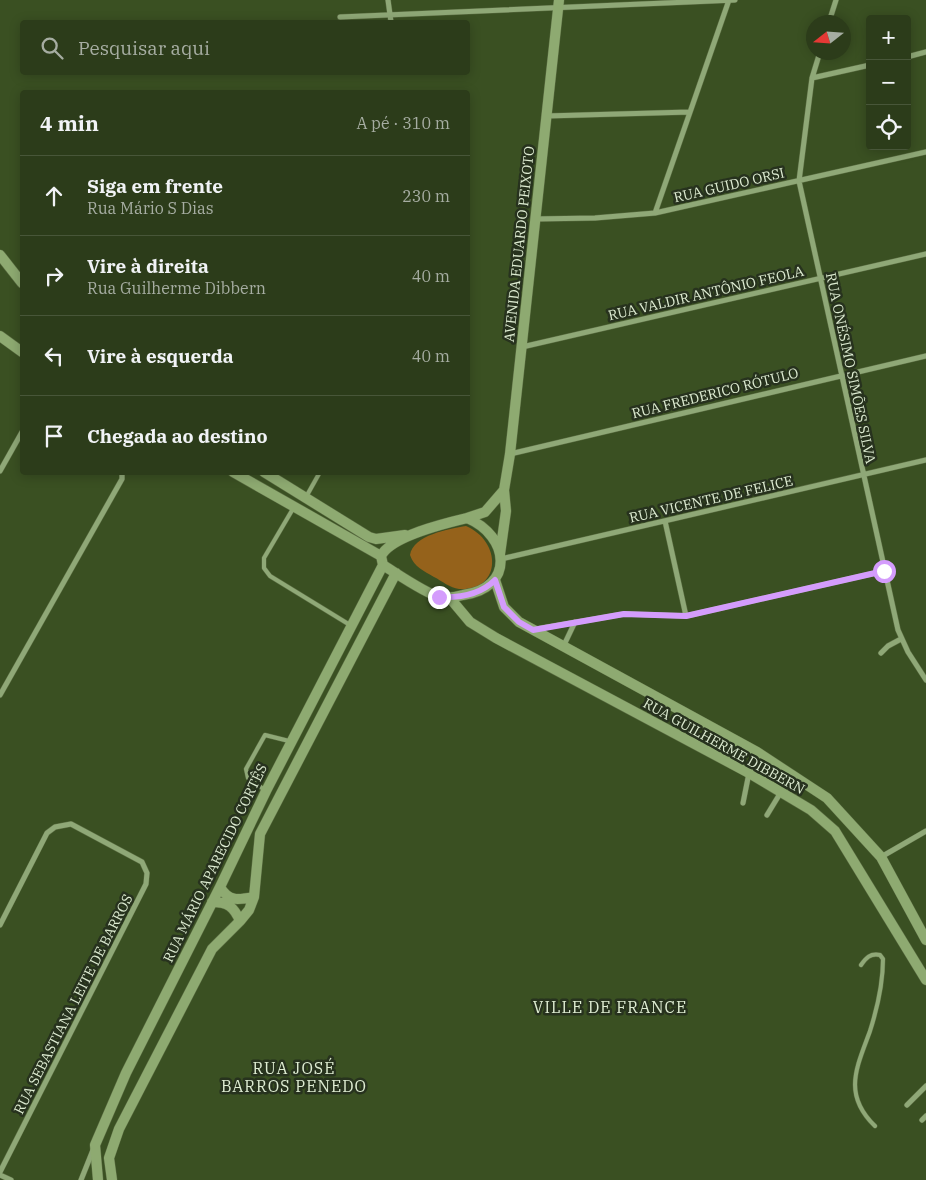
<!DOCTYPE html>
<html lang="pt">
<meta charset="utf-8">
<style>
:root{--surface:#2c3c1a;--page:#384727;--text:#f1f3f6;--muted:#a6ada2;--line:#485639}
body{margin:0;font-family:"IBM Plex Serif",serif;background:var(--page);color:var(--text)}
.controls{position:absolute;right:15px;top:15px;display:grid;overflow:hidden;border-radius:5px;box-shadow:0 2px 12px #0003}
.controls button{width:45px;height:45px;display:grid;place-items:center;padding:0;border:0;border-bottom:1px solid var(--line);background:var(--surface);color:var(--text);font:25px sans-serif}
.compass{position:absolute;left:806px;top:15px;width:45px;height:45px;border-radius:50%;background:var(--surface);box-shadow:0 2px 12px #0003;rotate:253deg}
.stop{position:absolute;width:15px;height:15px;margin:-11px;border:4px solid #d49cfc;border-radius:50%;background:#fff}
.stop.end{background:#d49cfc;border-color:#fff;box-shadow:0 1px 5px #0008}
.list{margin:0;padding:0;list-style:none}
h2{display:flex;justify-content:space-between;align-items:center;height:65px;margin:0;padding:0 20px;font-size:21px}
h2 small{font-size:16px;font-weight:400;color:var(--muted)}
.list li{display:grid;grid-template-columns:32px 1fr auto;gap:15px;align-items:center;box-sizing:border-box;height:80px;padding:0 20px;border-top:1px solid var(--line)}
.list b{display:block;font-size:19px;white-space:nowrap}
.list p{margin:0;font-size:16px;white-space:nowrap;color:var(--muted)}
.list em{font-size:16px;font-style:normal;color:var(--muted)}
.icon{flex:none;width:28px;height:28px;fill:none;stroke:currentColor;stroke-width:2;stroke-linecap:round;stroke-linejoin:round}
.map{position:relative;flex:none;width:926px;height:1180px;overflow:hidden}
.search{position:absolute;background:var(--surface);box-shadow:0 2px 12px #0003;left:20px;top:20px;width:450px;height:55px;display:flex;align-items:center;gap:12px;box-sizing:border-box;padding:0 18px;border-radius:5px;color:var(--muted);font-size:19px}
.panel{position:absolute;background:var(--surface);box-shadow:0 2px 12px #0003;left:20px;top:90px;width:450px;height:385px;border-radius:5px}
.map>svg:first-child{display:block}
</style>
<div class="map">
<svg width="926" height="1180" viewBox="0 0 926 1180">
<rect width="100%" height="100%" fill="#3a5022"/>
<path fill="#95621b" d="M466,526C503,542 501,592 459,589C450,588 442,581 434,577C424,571 414,567 410,555C413,535 449,529 466,526Z"/>
<g fill="none" stroke-linecap="round" stroke-linejoin="round">
<defs>
<path id="lane" d="M306,497L320,472
M294,507L264,558V568L270,576L350,625
M266,791L248,778L246,769L265,735L289,741
M861,965C866,958 870,953 880,955L883,959C883,982 877,1009 870,1031C857,1067 842,1094 875,1126"/>
<path id="street" d="M388,0L391,22
M340,17L735,0
M829,22L836,0
M820,52L812,78L799,181L898,630L908,652L926,680
M907,57L926,52
M812,78L870,65
M546,116L690,112
M655,213L729,0
M535,219L595,218L655,213L926,152
M522,347L926,254
M510,454L926,356
M0,471L22,432
M665,521L686,616
M501,559L926,460
M536,629L624,614L686,616L884,571
M564,645L575,622
M881,653L888,646L901,639
M0,695L122,479V472
M743,803L749,773
M767,815L781,792
M881,857L926,831
M0,925L47,833L55,827L71,824L142,862L147,873L146,884L0,1172
M907,1105L926,1086
M922,1120L926,1116
M0,1175L11,1180
M81,1180L93,1150"/>
<path id="secondary" d="M0,255L22,283
M0,336L22,352
M233,472L381,556
M264,472L369,537L376,539L405,535
M467,518C510,536 515,588 463,595C456,597 447,598 440,597C426,594 396,573 383,565L381,556C391,536 446,523 467,518Z
M467,518L485,512L504,490
M500,554L506,511L504,490L510,454L559,0
M495,580L504,607L519,622L757,752L827,798L881,857L926,940
M449,597L470,622L496,638L749,773L811,810L835,831L926,980
M220,887C229,902 238,900 254,897
M212,902C228,902 234,907 240,921
M98,1180L95,1145L126,1073L220,887L266,791L383,565
M112,1180L109,1158L119,1129L212,949L240,921L249,910L254,897L260,834L396,573"/>
</defs>
<use href="#lane" stroke="#5a6c42" stroke-width="5"/>
<use href="#street" stroke="#5a6c42" stroke-width="6"/>
<use href="#secondary" stroke="#5a6c42" stroke-width="11"/>
<use href="#lane" stroke="#8fa877" stroke-width="4"/>
<use href="#street" stroke="#8fa877" stroke-width="5"/>
<use href="#secondary" stroke="#8eaa71" stroke-width="10"/>
</g>
<g fill="none" stroke-linecap="round" stroke-linejoin="round">
<path stroke="#d49cfc" stroke-width="6" d="M439,597C459,598 480,595 495,580L504,607L519,622L533,630L624,614L686,616L884,571"/>
</g>
<g text-anchor="middle" dominant-baseline="central" stroke-width="5" stroke-linejoin="round" paint-order="stroke">
<g font-size="14" fill="#deecd2" stroke="#27321e">
<text transform="translate(729 185) rotate(-13)">RUA GUIDO ORSI</text>
<text transform="translate(519 244) rotate(-84)">AVENIDA EDUARDO PEIXOTO</text>
<text transform="translate(706 293) rotate(-13)">RUA VALDIR ANTÔNIO FEOLA</text>
<text transform="translate(851 368) rotate(78)">RUA ONÉSIMO SIMÕES SILVA</text>
<text transform="translate(715 393) rotate(-14)">RUA FREDERICO RÓTULO</text>
<text transform="translate(711 499) rotate(-13)">RUA VICENTE DE FELICE</text>
<text transform="translate(724 746) rotate(29)">RUA GUILHERME DIBBERN</text>
<text transform="translate(215 863) rotate(-64)">RUA MÁRIO APARECIDO CORTÊS</text>
<text transform="translate(73 1004) rotate(-63)">RUA SEBASTIANA LEITE DE BARROS</text>
</g>
<g font-size="16" letter-spacing="1" fill="#deecd2" stroke="#27321e">
<text x="610" y="1007">VILLE DE FRANCE</text>
<text x="294" y="1068">RUA JOSÉ<tspan x="294" dy="18">BARROS PENEDO</tspan></text>
</g>
</g>
</svg>
<div class="controls">
<button>+</button>
<button>−</button>
<button><svg class="icon" aria-label="locate" viewBox="0 0 24 24"><circle cx="12" cy="12" r="6"/><path d="M12 2v4M12 18v4M2 12h4M18 12h4"/></svg></button>
</div>
<svg class="compass" viewBox="-18 -18 36 36"><path d="M0-13l5 13h-10z" fill="#e53935"/><path d="M0 13l5-13h-10z" fill="#a6ada2"/></svg>
<div class="stop" style="left:884px;top:571px"></div>
<div class="stop end" style="left:439px;top:597px"></div>
<div class="search"><svg class="icon" aria-label="search" viewBox="0 0 24 24"><circle cx="10" cy="10" r="6"/><path d="M15 15l6 6"/></svg>Pesquisar aqui</div>
<section class="panel">
<h2>4 min<small>A pé · 310 m</small></h2>
<ul class="list">
<li><svg class="icon" aria-label="ahead" viewBox="0 0 24 24"><path d="M12 20V5M6 11l6-6 6 6"/></svg><div><b>Siga em frente</b><p>Rua Mário S Dias</p></div><em>230 m</em></li>
<li><svg class="icon" aria-label="right" viewBox="0 0 24 24"><path d="M7 20v-9h11M14 6l5 5-5 5"/></svg><div><b>Vire à direita</b><p>Rua Guilherme Dibbern</p></div><em>40 m</em></li>
<li><svg class="icon" aria-label="left" viewBox="0 0 24 24"><path d="M17 20v-9H6M10 6l-5 5 5 5"/></svg><div><b>Vire à esquerda</b></div><em>40 m</em></li>
<li><svg class="icon" aria-label="arrive" viewBox="0 0 24 24"><path d="M6 21V4h12l-3 4 3 4H6"/></svg><div><b>Chegada ao destino</b></div></li>
</ul>
</section>
</div>
